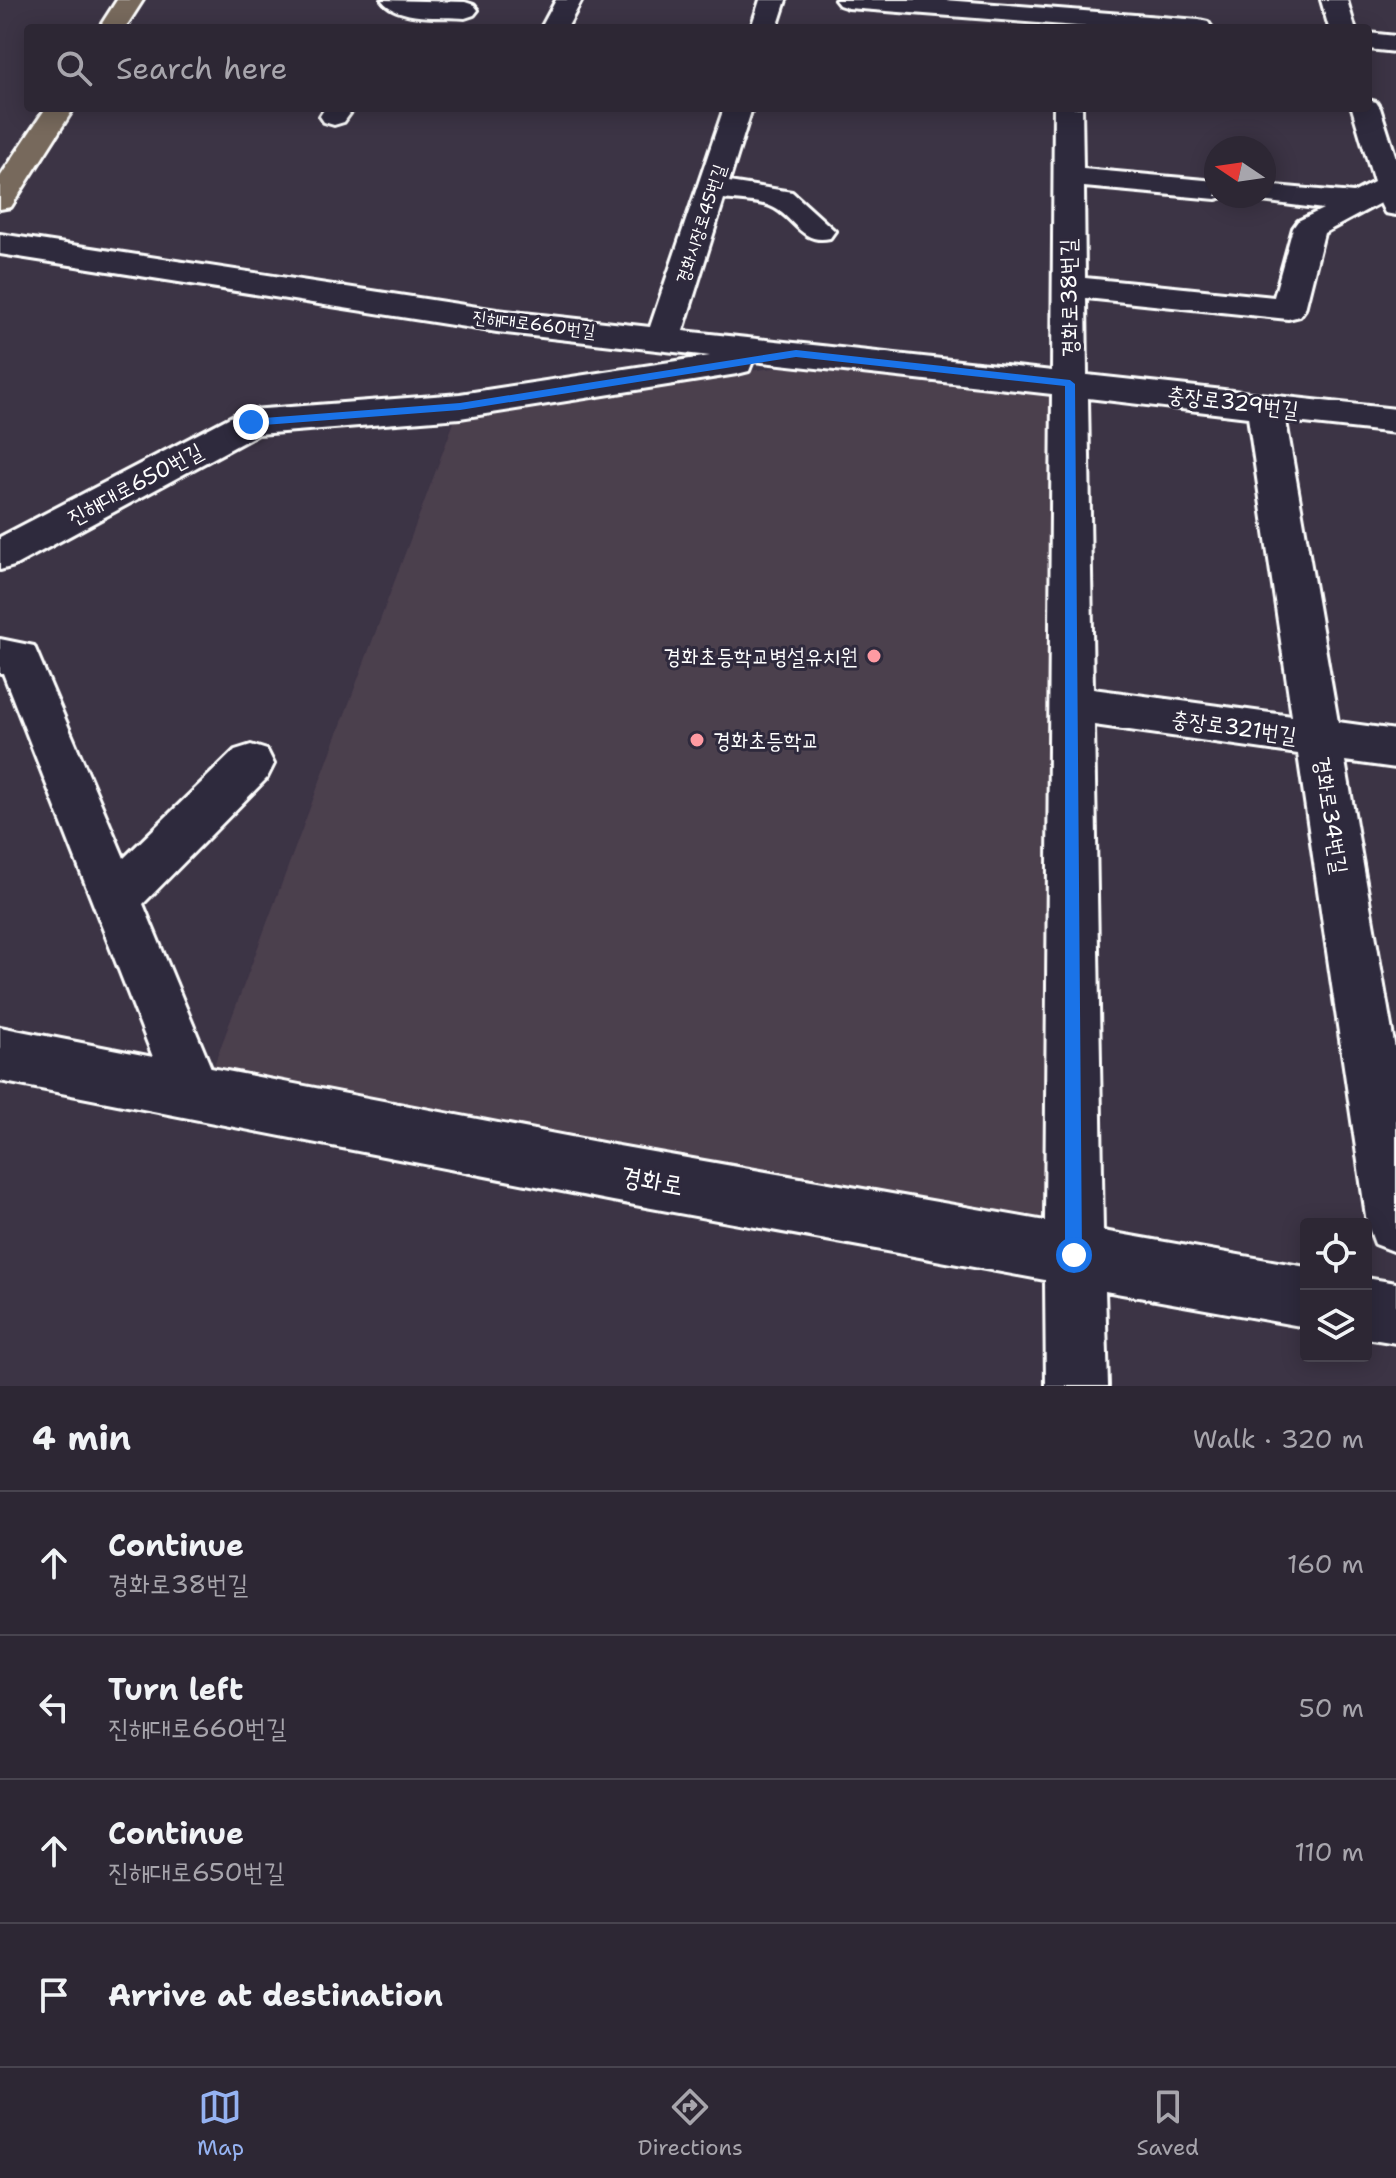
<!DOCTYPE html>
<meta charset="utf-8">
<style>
:root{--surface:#2d2734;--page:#393340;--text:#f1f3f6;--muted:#a7a5ac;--line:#48444f;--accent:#95b2f1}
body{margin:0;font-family:"Shantell Sans","Poor Story",sans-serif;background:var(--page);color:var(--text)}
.controls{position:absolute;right:24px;bottom:24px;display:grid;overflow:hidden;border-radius:8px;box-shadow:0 4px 20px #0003}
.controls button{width:72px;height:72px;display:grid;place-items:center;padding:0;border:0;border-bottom:2px solid var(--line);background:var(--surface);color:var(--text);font:40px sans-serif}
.compass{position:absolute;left:1204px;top:136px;width:72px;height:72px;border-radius:50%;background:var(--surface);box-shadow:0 4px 20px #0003;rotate:283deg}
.stop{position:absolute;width:24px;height:24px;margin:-18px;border:6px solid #1a73e8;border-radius:50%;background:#fff}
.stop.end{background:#1a73e8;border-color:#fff;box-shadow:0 2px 8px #0008}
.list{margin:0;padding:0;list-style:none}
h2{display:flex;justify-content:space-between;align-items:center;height:104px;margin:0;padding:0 32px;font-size:34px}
h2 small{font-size:26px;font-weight:400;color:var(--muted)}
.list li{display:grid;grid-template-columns:52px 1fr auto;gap:24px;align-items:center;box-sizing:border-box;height:144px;padding:0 32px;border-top:2px solid var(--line)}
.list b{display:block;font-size:30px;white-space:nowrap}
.list p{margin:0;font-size:26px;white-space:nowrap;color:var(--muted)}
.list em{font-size:26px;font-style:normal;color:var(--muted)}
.icon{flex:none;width:44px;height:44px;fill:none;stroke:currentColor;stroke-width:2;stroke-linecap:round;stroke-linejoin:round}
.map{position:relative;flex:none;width:1396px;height:1386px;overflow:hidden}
.search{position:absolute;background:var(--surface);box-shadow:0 4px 20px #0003;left:24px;right:24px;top:24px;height:88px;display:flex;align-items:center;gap:20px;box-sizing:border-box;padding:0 28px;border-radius:8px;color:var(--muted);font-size:30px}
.sheet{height:680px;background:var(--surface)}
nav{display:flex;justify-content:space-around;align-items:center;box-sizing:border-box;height:112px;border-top:2px solid var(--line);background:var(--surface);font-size:22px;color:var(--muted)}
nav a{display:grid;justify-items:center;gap:4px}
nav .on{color:var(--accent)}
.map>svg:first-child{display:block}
</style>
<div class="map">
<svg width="1396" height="1386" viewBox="0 0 1396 1386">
<rect width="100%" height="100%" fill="#3c3445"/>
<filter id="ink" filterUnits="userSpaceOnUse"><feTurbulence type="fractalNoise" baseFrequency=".0125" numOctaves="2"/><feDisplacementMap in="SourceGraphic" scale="16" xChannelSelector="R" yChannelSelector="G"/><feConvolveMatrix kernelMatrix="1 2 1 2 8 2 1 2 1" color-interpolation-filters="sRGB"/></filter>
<g filter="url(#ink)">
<path fill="#4c3f4e" d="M789,366L1060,389L1057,1230L211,1073L460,406Z"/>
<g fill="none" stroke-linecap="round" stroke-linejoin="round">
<defs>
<path id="minor" d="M382,0L465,2L474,5L478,10L474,15L465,18C442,16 397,21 382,0Z
M556,0H582L567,28H541Z
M760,0H786L777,28H751Z
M835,0H944L1199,20L1208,22L1212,28H1102L848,8L839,5Z
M1321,0H1347L1355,28H1329Z
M1368,33L1396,36V52L1368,49Z
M1368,100L1376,102L1380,108L1396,158V215L1385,213L1380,203L1324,233L1305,309L1300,316L1288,319L1086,298L1087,375L1396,409V433L1286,421L1338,722L1396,730V768L1345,761L1396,1055V1252L1375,1244L1367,1223L1298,754L1094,725L1103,1231L1306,1267V1327L1105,1291L1108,1386H1046L1045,1280L613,1201L0,1081V1027L153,1057L3,673H0V639L34,646L124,858L235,750L251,745L267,750L274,764L267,778L143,904L211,1068L613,1145L1045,1221L1052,394L753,361L749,371L737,374L460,418L258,434L14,566L0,570V537L238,413L251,410L460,394L710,356L497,332L0,254V234L497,310L650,327L724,108H752L729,182L792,192L835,231L830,238C800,245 794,215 770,206C756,201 738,201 724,199L683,331L1052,371L1054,108H1082L1083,169L1216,181V196H1227L1216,199L1084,187L1085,278L1274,297L1293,228L1298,221L1323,209L1253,200L1250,196H1264V185L1353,193L1374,182L1352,108H1368ZM1088,398L1248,417L1292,716L1093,689Z
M325,108H354L344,122L334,125L324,122L320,116Z
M1366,1278L1396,1283V1343L1366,1338Z"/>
<path id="major" d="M117,0H143L125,28H99Z
M46,108H74L11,207L0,209V177Z"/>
</defs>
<use href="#minor" stroke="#fff" stroke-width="6"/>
<use href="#major" stroke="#fff" stroke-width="6"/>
<use href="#minor" fill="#2f2a3d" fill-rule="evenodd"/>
<use href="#major" fill="#77695c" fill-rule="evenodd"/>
</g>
</g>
<path fill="#1a73e8" d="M796,350L1070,380L1075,384L1082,1255L1080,1261L1074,1264L1067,1261L1065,1255V386L796,357L460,410L251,426L246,422L251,419L460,403Z"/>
<g fill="#ff9aa2" stroke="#2f2a3d" stroke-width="3">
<circle cx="874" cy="656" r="8"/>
<circle cx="697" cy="740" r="8"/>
</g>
<g text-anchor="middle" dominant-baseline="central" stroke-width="6" stroke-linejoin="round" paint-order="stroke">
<g font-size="18" fill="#fff" stroke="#2f2a3d">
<text transform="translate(701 224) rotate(-72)">경화시장로45번길</text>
<text transform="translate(534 324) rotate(7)">진해대로660번길</text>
</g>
<g font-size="22" fill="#fff" stroke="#2f2a3d">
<text transform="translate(1069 298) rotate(-91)">경화로38번길</text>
<text transform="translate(1233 402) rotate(7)">충장로329번길</text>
<text transform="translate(135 484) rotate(-28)">진해대로650번길</text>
<text transform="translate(1234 727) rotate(8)">충장로321번길</text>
<text transform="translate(1331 815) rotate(81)">경화로34번길</text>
</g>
<g font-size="22" fill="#fff" stroke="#2f2a3d" text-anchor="end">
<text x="858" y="656">경화초등학교병설유치원</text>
<text x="713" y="740" text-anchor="start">경화초등학교</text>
</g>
<g font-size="26" fill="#fff" stroke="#2f2a3d">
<text transform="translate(652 1180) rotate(10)">경화로</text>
</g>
</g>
</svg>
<div class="controls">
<button><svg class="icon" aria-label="locate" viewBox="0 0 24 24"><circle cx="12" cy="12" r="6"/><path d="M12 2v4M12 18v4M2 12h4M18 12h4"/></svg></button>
<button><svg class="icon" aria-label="layers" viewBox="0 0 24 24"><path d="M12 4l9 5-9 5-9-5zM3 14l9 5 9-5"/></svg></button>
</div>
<svg class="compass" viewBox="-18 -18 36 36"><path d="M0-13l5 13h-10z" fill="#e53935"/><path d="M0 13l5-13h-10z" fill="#a7a5ac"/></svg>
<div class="stop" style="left:1074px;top:1255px"></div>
<div class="stop end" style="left:251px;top:422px"></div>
<div class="search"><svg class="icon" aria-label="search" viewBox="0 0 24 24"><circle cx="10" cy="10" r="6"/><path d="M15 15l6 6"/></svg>Search here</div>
</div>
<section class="sheet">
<h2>4 min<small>Walk · 320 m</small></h2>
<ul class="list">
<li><svg class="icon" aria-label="ahead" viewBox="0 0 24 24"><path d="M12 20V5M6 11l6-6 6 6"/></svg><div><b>Continue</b><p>경화로38번길</p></div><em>160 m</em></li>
<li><svg class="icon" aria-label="left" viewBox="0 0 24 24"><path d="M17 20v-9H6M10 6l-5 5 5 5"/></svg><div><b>Turn left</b><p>진해대로660번길</p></div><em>50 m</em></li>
<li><svg class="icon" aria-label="ahead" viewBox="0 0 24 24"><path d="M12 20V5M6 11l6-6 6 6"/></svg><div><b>Continue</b><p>진해대로650번길</p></div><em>110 m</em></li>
<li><svg class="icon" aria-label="arrive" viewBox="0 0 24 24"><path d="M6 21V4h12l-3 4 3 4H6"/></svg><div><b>Arrive at destination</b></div></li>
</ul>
</section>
<nav>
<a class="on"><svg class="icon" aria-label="map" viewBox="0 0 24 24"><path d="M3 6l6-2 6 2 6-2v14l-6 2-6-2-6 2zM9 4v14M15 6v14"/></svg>Map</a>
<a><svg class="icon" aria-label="directions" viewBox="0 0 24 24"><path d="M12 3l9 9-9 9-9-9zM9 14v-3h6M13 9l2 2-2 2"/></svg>Directions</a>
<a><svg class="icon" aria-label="saved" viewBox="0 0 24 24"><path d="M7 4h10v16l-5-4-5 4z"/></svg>Saved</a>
</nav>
